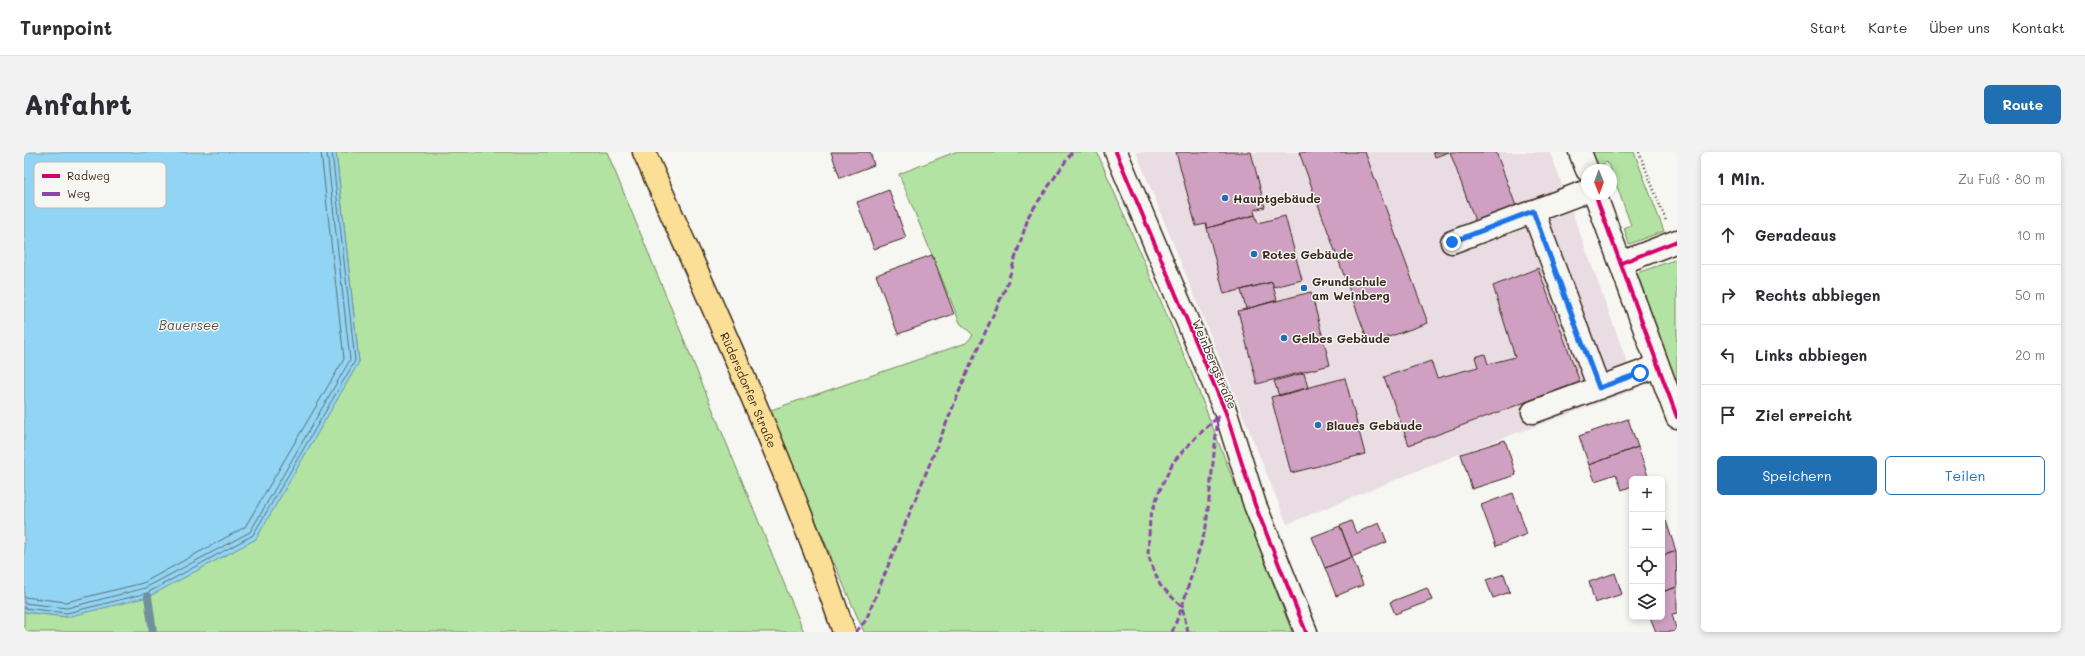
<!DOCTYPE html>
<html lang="de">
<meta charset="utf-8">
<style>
:root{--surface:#fff;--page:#f2f2f3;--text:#2b2b33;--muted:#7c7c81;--line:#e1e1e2;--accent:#1f6fb2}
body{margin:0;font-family:Mali,sans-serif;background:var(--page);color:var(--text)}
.controls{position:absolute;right:12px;bottom:12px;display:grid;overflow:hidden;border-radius:6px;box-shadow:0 2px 6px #0003}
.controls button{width:36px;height:36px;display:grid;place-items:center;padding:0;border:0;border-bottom:1px solid var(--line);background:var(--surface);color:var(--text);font:20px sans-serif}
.compass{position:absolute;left:1557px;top:12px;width:36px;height:36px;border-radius:50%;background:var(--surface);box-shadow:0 2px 6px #0003;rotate:179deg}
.stop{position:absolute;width:12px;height:12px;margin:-9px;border:3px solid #1a73e8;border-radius:50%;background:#fff}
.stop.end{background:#1a73e8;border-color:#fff;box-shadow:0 1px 4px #0008}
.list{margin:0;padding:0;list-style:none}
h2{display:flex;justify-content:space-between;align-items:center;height:52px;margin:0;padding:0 16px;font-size:17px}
h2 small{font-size:13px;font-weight:400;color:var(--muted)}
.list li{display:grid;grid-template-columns:26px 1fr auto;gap:12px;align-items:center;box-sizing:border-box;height:60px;padding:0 16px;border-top:1px solid var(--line)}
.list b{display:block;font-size:15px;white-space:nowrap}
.list em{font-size:13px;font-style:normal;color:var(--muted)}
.actions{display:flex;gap:8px;padding:12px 16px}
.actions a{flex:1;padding:9px 0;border:1px solid var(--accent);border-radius:6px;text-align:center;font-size:14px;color:var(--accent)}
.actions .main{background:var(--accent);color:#fff}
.icon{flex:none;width:22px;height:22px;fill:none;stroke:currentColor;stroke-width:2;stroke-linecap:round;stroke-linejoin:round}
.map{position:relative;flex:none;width:1653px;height:480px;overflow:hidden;border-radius:6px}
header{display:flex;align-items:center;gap:24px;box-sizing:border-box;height:56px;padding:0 20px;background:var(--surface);border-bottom:1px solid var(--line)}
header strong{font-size:19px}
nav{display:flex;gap:22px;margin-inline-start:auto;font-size:14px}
.intro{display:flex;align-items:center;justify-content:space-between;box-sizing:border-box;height:96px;padding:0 24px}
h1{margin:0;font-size:28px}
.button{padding:10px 18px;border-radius:6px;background:var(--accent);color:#fff;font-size:14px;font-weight:700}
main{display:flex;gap:24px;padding:0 24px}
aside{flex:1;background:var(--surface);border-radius:6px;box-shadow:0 2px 6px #0003}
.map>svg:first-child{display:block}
</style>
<header>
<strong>Turnpoint</strong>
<nav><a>Start</a><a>Karte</a><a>Über uns</a><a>Kontakt</a></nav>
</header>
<div class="intro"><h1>Anfahrt</h1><a class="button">Route</a></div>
<main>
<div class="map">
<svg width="1653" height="480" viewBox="0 0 1653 480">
<rect width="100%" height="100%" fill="#f6f6f2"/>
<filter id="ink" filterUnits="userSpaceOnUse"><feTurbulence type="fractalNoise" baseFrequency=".025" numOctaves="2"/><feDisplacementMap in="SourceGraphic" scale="8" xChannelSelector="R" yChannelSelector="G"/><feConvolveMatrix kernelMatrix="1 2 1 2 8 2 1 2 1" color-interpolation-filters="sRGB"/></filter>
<g filter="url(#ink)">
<path fill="#eadce3" d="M1112,0H1526L1613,237L1427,305L1263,372Z"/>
<path fill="#b3e3a2" stroke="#778660" d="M312,0H583L780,480H0V460L43,465L335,210Z
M931,0H1073L1168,222L1268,480H840L744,259L942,191L949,183L936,171L875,22Z
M1568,0H1610L1640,79L1605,92L1600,76L1607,73L1587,18L1583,10L1574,14Z
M1653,107V231L1613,121Z"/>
<path fill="#91d4f3" stroke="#6f909e" d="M0,0H312L335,210L232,387L124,445L43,465L0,460Z"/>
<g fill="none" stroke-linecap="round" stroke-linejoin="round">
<path stroke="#5d6e73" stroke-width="1" d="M0,445L42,450L119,431L221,375L320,207L297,0
M0,451L43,456L121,436L226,380L326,208L303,0
M0,456L43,461L123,441L229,383L331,209L308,0"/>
<path stroke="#6f909e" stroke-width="8" d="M124,445L129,480"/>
</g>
<path fill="#cfa0c1" stroke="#3b2a1e" d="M807,0H846L850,13L816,26Z
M1152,0H1227L1241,55L1230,58L1231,63L1183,76L1182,72L1172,74Z
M1275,0H1341L1404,171L1345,192Z
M1409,0H1425L1411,5Z
M1426,0H1472L1492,54L1451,69Z
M865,38L882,86L850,97L833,50Z
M1231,63L1234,71L1261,64L1278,128L1250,135L1248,130L1200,142L1183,76Z
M908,103L930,162L874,182L852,123Z
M1514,116L1556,230L1385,293L1360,225L1407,209L1413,226L1454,215L1451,205L1461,202L1464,212L1491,205L1469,134Z
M1248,130L1253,148L1222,157L1217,138Z
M1287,140L1306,213L1233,232L1214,159Z
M1280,221L1284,236L1255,244L1250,229Z
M1321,226L1341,302L1267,321L1247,245Z
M1604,267L1614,295L1565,313L1555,284Z
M1481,288L1492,323L1448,337L1437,302Z
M1614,295L1625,327H1608V334L1598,338L1592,322L1571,329L1565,313Z
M1489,341L1503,382L1472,394L1457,353Z
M1327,369L1332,381L1355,371L1363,390L1328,405L1316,374Z
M1642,369L1652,399L1638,404V371Z
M1316,374L1328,405L1301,416L1288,385Z
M1652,399L1653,435L1638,440V404Z
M1328,405L1339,433L1312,444L1301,416Z
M1591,421L1598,442L1571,451L1565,430Z
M1480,422L1486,440L1469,446L1462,428Z
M1653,435V461L1648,462L1653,480H1632L1626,465H1638V440Z
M1403,436L1408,448L1371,462L1366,450Z"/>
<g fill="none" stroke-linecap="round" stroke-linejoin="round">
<defs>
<path id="minor" d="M1092,0L1202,261L1231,353L1282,480
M1556,0L1563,18
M1571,42L1653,265
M1509,59L1575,236
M1428,90L1563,39
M1597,111L1653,89
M1509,260L1634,214"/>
<g id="major">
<path id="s1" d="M620,0C690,159 764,316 820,480"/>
</g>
</defs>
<use href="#minor" stroke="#3b2a1e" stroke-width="25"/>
<use href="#major" stroke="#3b2a1e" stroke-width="25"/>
<path stroke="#3b2a1e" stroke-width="2.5" stroke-dasharray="1 3" stroke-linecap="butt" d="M1615,0L1642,69"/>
<use href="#minor" stroke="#f6f6f2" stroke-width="22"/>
<use href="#major" stroke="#fbdf96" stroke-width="22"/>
<path stroke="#8e44ad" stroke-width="3" stroke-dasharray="6 3" stroke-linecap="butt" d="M832,480L842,468L944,218L982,135L1005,63L1048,0
M1148,480L1158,455L1182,375L1194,265L1197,264
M1164,480L1158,455L1136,433L1124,403L1126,366L1135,340L1149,310L1172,285L1194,265"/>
<defs>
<path id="cycleway" d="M1092,0L1202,261L1231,353L1282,480
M1571,42L1653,265
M1597,111L1653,89"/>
</defs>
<use href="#cycleway" stroke="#f6f6f2" stroke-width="6"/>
<use href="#cycleway" stroke="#d6006c" stroke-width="4"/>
</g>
</g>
<g fill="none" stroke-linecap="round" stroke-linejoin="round" filter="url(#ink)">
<path stroke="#1a73e8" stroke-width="5" d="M1428,90L1509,59L1575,236L1616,221"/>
</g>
<g fill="#1f6fb2" stroke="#f6f6f2" stroke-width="1.5">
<circle cx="1201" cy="46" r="4"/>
<circle cx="1230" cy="102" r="4"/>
<circle cx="1280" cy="136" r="4"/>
<circle cx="1260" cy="186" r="4"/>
<circle cx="1294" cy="273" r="4"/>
</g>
<g text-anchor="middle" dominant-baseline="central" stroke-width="3" stroke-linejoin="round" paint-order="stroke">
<g font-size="12" font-weight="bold" fill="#3b2a1e" stroke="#f6f6f2" text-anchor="start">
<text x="1209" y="46">Hauptgebäude</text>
<text x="1238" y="102">Rotes Gebäude</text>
<text x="1288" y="129">Grundschule<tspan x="1288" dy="14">am Weinberg</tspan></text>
<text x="1268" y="186">Gelbes Gebäude</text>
<text x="1302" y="273">Blaues Gebäude</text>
</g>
<g font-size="12" fill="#3b2a1e" stroke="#f6f6f2">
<text transform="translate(1191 212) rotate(67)">Weinbergstraße</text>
<text stroke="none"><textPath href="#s1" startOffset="260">Rüdersdorfer Straße</textPath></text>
</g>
<g font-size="13" font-style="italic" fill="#505453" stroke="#f6f6f2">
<text x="165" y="172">Bauersee</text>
</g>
</g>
<rect x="10" y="10" width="132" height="46" rx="6" fill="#f6f6f2" stroke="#beb9b2" stroke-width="1"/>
<rect x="18" y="22" width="18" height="4" fill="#d6006c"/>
<rect x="18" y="40" width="18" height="4" fill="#8e44ad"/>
<g font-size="11" fill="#3b2a1e">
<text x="43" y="28">Radweg</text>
<text x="43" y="46">Weg</text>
</g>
</svg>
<div class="controls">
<button>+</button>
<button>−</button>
<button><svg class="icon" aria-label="locate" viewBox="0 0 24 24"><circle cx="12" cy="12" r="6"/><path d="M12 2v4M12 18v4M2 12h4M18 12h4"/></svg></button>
<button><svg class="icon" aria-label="layers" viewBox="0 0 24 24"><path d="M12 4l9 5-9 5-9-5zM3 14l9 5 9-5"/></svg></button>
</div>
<svg class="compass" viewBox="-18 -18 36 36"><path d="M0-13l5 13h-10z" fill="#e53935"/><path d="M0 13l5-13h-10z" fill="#7c7c81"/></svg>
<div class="stop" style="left:1616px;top:221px"></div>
<div class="stop end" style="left:1428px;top:90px"></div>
</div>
<aside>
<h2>1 Min.<small>Zu Fuß · 80 m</small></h2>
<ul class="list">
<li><svg class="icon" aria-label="ahead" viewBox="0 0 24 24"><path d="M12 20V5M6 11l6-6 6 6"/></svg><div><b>Geradeaus</b></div><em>10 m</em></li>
<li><svg class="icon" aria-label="right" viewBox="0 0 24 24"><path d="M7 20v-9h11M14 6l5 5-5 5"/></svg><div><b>Rechts abbiegen</b></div><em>50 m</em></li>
<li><svg class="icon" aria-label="left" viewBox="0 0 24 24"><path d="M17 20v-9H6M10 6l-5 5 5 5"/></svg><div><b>Links abbiegen</b></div><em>20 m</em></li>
<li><svg class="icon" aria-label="arrive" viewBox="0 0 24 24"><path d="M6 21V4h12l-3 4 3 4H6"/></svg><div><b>Ziel erreicht</b></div></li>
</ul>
<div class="actions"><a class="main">Speichern</a><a>Teilen</a></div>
</aside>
</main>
